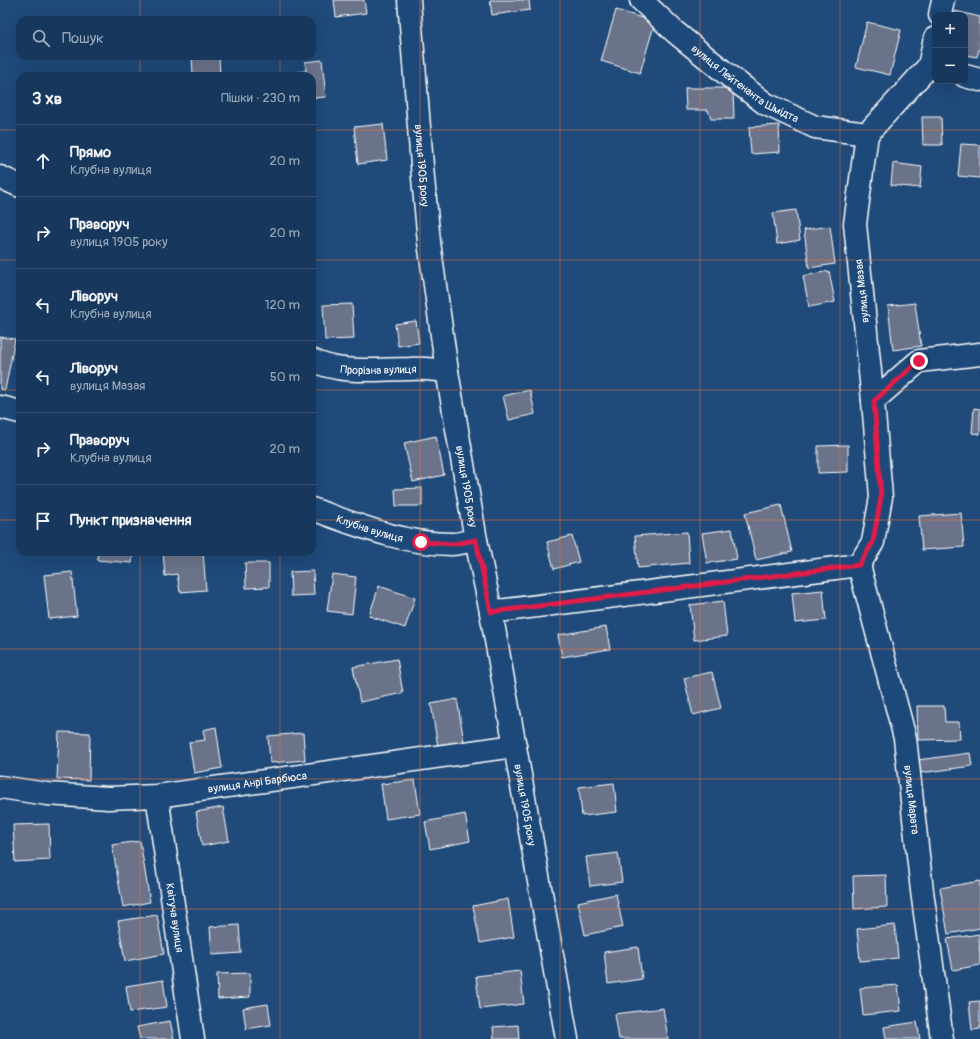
<!DOCTYPE html>
<html lang="uk">
<meta charset="utf-8">
<style>
:root{--surface:#17385c;--page:#244365;--text:#f1f3f6;--muted:#9eacbb;--line:#365272}
body{margin:0;font-family:Pangolin,sans-serif;background:var(--page);color:var(--text)}
.controls{position:absolute;right:12px;top:12px;display:grid;overflow:hidden;border-radius:8px;box-shadow:0 4px 16px #0002}
.controls button{width:36px;height:36px;display:grid;place-items:center;padding:0;border:0;border-bottom:1px solid var(--line);background:var(--surface);color:var(--text);font:20px sans-serif}
.stop{position:absolute;width:12px;height:12px;margin:-9px;border:3px solid #e11d48;border-radius:50%;background:#fff}
.stop.end{background:#e11d48;border-color:#fff;box-shadow:0 1px 4px #0008}
.list{margin:0;padding:0;list-style:none}
h2{display:flex;justify-content:space-between;align-items:center;height:52px;margin:0;padding:0 16px;font-size:17px}
h2 small{font-size:13px;font-weight:400;color:var(--muted)}
.list li{display:grid;grid-template-columns:26px 1fr auto;gap:12px;align-items:center;box-sizing:border-box;height:72px;padding:0 16px;border-top:1px solid var(--line)}
.list b{display:block;font-size:15px;white-space:nowrap}
.list p{margin:0;font-size:13px;white-space:nowrap;color:var(--muted)}
.list em{font-size:13px;font-style:normal;color:var(--muted)}
.icon{flex:none;width:22px;height:22px;fill:none;stroke:currentColor;stroke-width:2;stroke-linecap:round;stroke-linejoin:round}
.map{position:relative;flex:none;width:980px;height:1039px;overflow:hidden}
.search{position:absolute;background:var(--surface);box-shadow:0 4px 16px #0002;left:16px;top:16px;width:300px;height:44px;display:flex;align-items:center;gap:10px;box-sizing:border-box;padding:0 14px;border-radius:12px;color:var(--muted);font-size:15px}
.panel{position:absolute;background:var(--surface);box-shadow:0 4px 16px #0002;left:16px;top:72px;width:300px;height:484px;border-radius:12px}
.map>svg:first-child{display:block}
</style>
<div class="map">
<svg width="980" height="1039" viewBox="0 0 980 1039">
<rect width="100%" height="100%" fill="#1f4a7a"/>
<filter id="ink" filterUnits="userSpaceOnUse"><feTurbulence type="fractalNoise" baseFrequency=".025" numOctaves="2"/><feDisplacementMap in="SourceGraphic" scale="8" xChannelSelector="R" yChannelSelector="G"/><feConvolveMatrix kernelMatrix="1 2 1 2 8 2 1 2 1" color-interpolation-filters="sRGB"/></filter>
<g filter="url(#ink)">
<path fill="#6a738a" stroke="#fff" d="M334,0H364L366,13L336,17Z
M490,0H529L530,10L492,15Z
M616,10L655,22L640,73L601,61Z
M955,11L980,17V47L977,57L965,55V15H954Z
M867,22L901,30L890,75L856,67Z
M192,56H219L220,76H193Z
M322,60L326,97L312,98V76H298V72L306,71L305,62Z
M685,88H733L734,119H711L708,110H686Z
M922,117H941L942,145H923Z
M383,124L387,160L358,164L354,127Z
M779,125L780,152L751,154L749,127Z
M961,144L980,145V178L958,176Z
M893,163L922,167L920,188L891,185Z
M796,210L800,240L777,244L773,213Z
M830,226L835,264L809,268L804,230Z
M829,271L835,302L809,307L803,276Z
M915,303L921,346L893,350L888,306Z
M352,304L354,339L325,340L323,305Z
M416,321L419,343L398,346L395,324Z
M0,337L15,339L5,390L0,389Z
M530,390L535,414L509,420L503,396Z
M974,408L980,409V434L972,433Z
M436,436L444,475L413,482L404,443Z
M848,445V472L818,473V446Z
M422,488V506H396L395,489Z
M781,505L792,552L756,560L745,513Z
M961,513L964,547L922,550L919,516Z
M732,529L737,559L707,563L702,533Z
M687,532L689,563L638,568L635,536Z
M572,536L579,562L554,569L547,542Z
M98,552H133L132,563L97,560Z
M163,552H203L206,590L180,592L177,574L165,576Z
M245,563H269V587L246,588Z
M313,571L314,595L291,596L290,572Z
M72,572L77,616L49,619L44,575Z
M332,574L356,577L352,614L327,611Z
M379,586L415,598L405,628L369,616Z
M823,590L826,620L795,623L792,593Z
M723,601L727,636L694,640L690,605Z
M606,627L610,649L562,657L558,635Z
M397,659L403,693L360,702L353,667Z
M712,672L721,708L693,715L684,678Z
M457,699L464,742L438,747L431,704Z
M917,706H944L945,722H959L960,739L918,740Z
M216,727L222,768L194,773L189,742L205,740L203,730Z
M59,732L90,733L89,780L57,779Z
M303,733L305,760L270,763L268,736Z
M970,753L972,766L920,773L918,760Z
M415,780L420,814L386,819L381,784Z
M614,783L617,812L582,816L579,787Z
M223,807L229,841L202,846L196,812Z
M465,814L470,841L430,849L425,822Z
M49,824L50,860L15,862L13,825Z
M140,841L150,902L123,907L112,845Z
M618,853L622,882L590,886L586,857Z
M886,875L887,907L854,909L853,876Z
M980,881V928L948,934L940,888Z
M616,894L623,927L585,935L578,902Z
M508,899L514,937L480,943L473,906Z
M157,915L164,954L125,961L118,921Z
M239,925L241,953L212,955L210,927Z
M895,925L898,958L860,961L857,929Z
M979,934L980,965L953,970L947,939Z
M638,947L642,979L608,984L604,952Z
M520,971L524,1004L480,1009L476,976Z
M250,973V997L218,999L217,974Z
M163,980L167,1007L130,1012L126,986Z
M898,985L901,1011L863,1015L860,988Z
M980,1001V1029L972,1030L969,1002Z
M268,1004L271,1025L246,1029L243,1008Z
M663,1008L668,1039H619L615,1014Z
M170,1021L174,1039H140L137,1027Z
M917,1022L920,1039H886L884,1027Z
M518,1025L519,1039H494L493,1027Z"/>
<g fill="none" stroke-linecap="round" stroke-linejoin="round">
<defs>
<g id="minor">
<path id="s1" d="M409,0L423,178L429,242L447,371L476,540L491,612L567,1039"/>
<path id="s2" d="M641,0L675,32L729,76L766,104L815,127L867,134"/>
<path d="M940,15L943,0"/>
<path d="M965,76L980,80"/>
<path d="M0,177L20,186"/>
<path id="s3" d="M312,360C341,375 378,369 410,369C422,368 435,370 447,371"/>
<path d="M873,401L919,361L980,354"/>
<path d="M0,407L20,412"/>
<path id="s4" d="M312,509C357,525 403,544 452,544C460,544 468,541 476,540"/>
<path d="M859,565L873,542L881,497L873,401L855,224L867,134L929,66L935,38"/>
<path id="s5" d="M859,565L905,738L922,891L942,1039"/>
<path d="M491,612L859,565"/>
<path id="s6" d="M0,787L47,794L108,798L157,796L515,746"/>
<path id="s7" d="M157,796L193,1039"/>
</g>
</defs>
<use href="#minor" stroke="#fff" stroke-width="25"/>
<use href="#minor" stroke="#1f4a7a" stroke-width="22"/>
</g>
</g>
<g fill="none" stroke-linecap="round" stroke-linejoin="round" filter="url(#ink)">
<path stroke="#e11d48" stroke-width="5" d="M421,542L454,544L476,540L491,612L859,565L873,542L881,497L874,401L919,361"/>
</g>
<path fill="none" stroke="#eb7230" stroke-width="1" stroke-opacity="0.55" d="M140,0V20M280,0V20M420,0V1039M560,0V1039M700,0V1039M840,0V1039M140,56V76M280,56V76M0,130H20M312,130H980M0,260H20M312,260H980M0,390H20M312,390H980M0,520H20M312,520H980M140,552V1039M280,552V1039M0,649H980M0,779H980M0,909H980"/>
<g text-anchor="middle" dominant-baseline="central" stroke-width="3.5" stroke-linejoin="round" paint-order="stroke">
<g font-size="11" fill="#fff" stroke="#1f4a7a">
<text stroke="none"><textPath href="#s2" startOffset="134">вулиця Лейтенанта Шмідта</textPath></text>
<text stroke="none"><textPath href="#s1" startOffset="166">вулиця 1905 року</textPath></text>
<text transform="translate(862 291) rotate(-96)">вулиця Мазая</text>
<text stroke="none"><textPath href="#s3" startOffset="68">Прорізна вулиця</textPath></text>
<text stroke="none"><textPath href="#s1" startOffset="490">вулиця 1905 року</textPath></text>
<text stroke="none"><textPath href="#s4" startOffset="61">Клубна вулиця</textPath></text>
<text stroke="none"><textPath href="#s6" startOffset="259">вулиця Анрі Барбюса</textPath></text>
<text stroke="none"><textPath href="#s5" startOffset="241">вулиця Марата</textPath></text>
<text stroke="none"><textPath href="#s1" startOffset="814">вулиця 1905 року</textPath></text>
<text stroke="none"><textPath href="#s7" startOffset="123">Квітуча вулиця</textPath></text>
</g>
</g>
</svg>
<div class="controls">
<button>+</button>
<button>−</button>
</div>
<div class="stop" style="left:421px;top:542px"></div>
<div class="stop end" style="left:919px;top:361px"></div>
<div class="search"><svg class="icon" aria-label="search" viewBox="0 0 24 24"><circle cx="10" cy="10" r="6"/><path d="M15 15l6 6"/></svg>Пошук</div>
<section class="panel">
<h2>3 хв<small>Пішки · 230 m</small></h2>
<ul class="list">
<li><svg class="icon" aria-label="ahead" viewBox="0 0 24 24"><path d="M12 20V5M6 11l6-6 6 6"/></svg><div><b>Прямо</b><p>Клубна вулиця</p></div><em>20 m</em></li>
<li><svg class="icon" aria-label="right" viewBox="0 0 24 24"><path d="M7 20v-9h11M14 6l5 5-5 5"/></svg><div><b>Праворуч</b><p>вулиця 1905 року</p></div><em>20 m</em></li>
<li><svg class="icon" aria-label="left" viewBox="0 0 24 24"><path d="M17 20v-9H6M10 6l-5 5 5 5"/></svg><div><b>Ліворуч</b><p>Клубна вулиця</p></div><em>120 m</em></li>
<li><svg class="icon" aria-label="left" viewBox="0 0 24 24"><path d="M17 20v-9H6M10 6l-5 5 5 5"/></svg><div><b>Ліворуч</b><p>вулиця Мазая</p></div><em>50 m</em></li>
<li><svg class="icon" aria-label="right" viewBox="0 0 24 24"><path d="M7 20v-9h11M14 6l5 5-5 5"/></svg><div><b>Праворуч</b><p>Клубна вулиця</p></div><em>20 m</em></li>
<li><svg class="icon" aria-label="arrive" viewBox="0 0 24 24"><path d="M6 21V4h12l-3 4 3 4H6"/></svg><div><b>Пункт призначення</b></div></li>
</ul>
</section>
</div>
